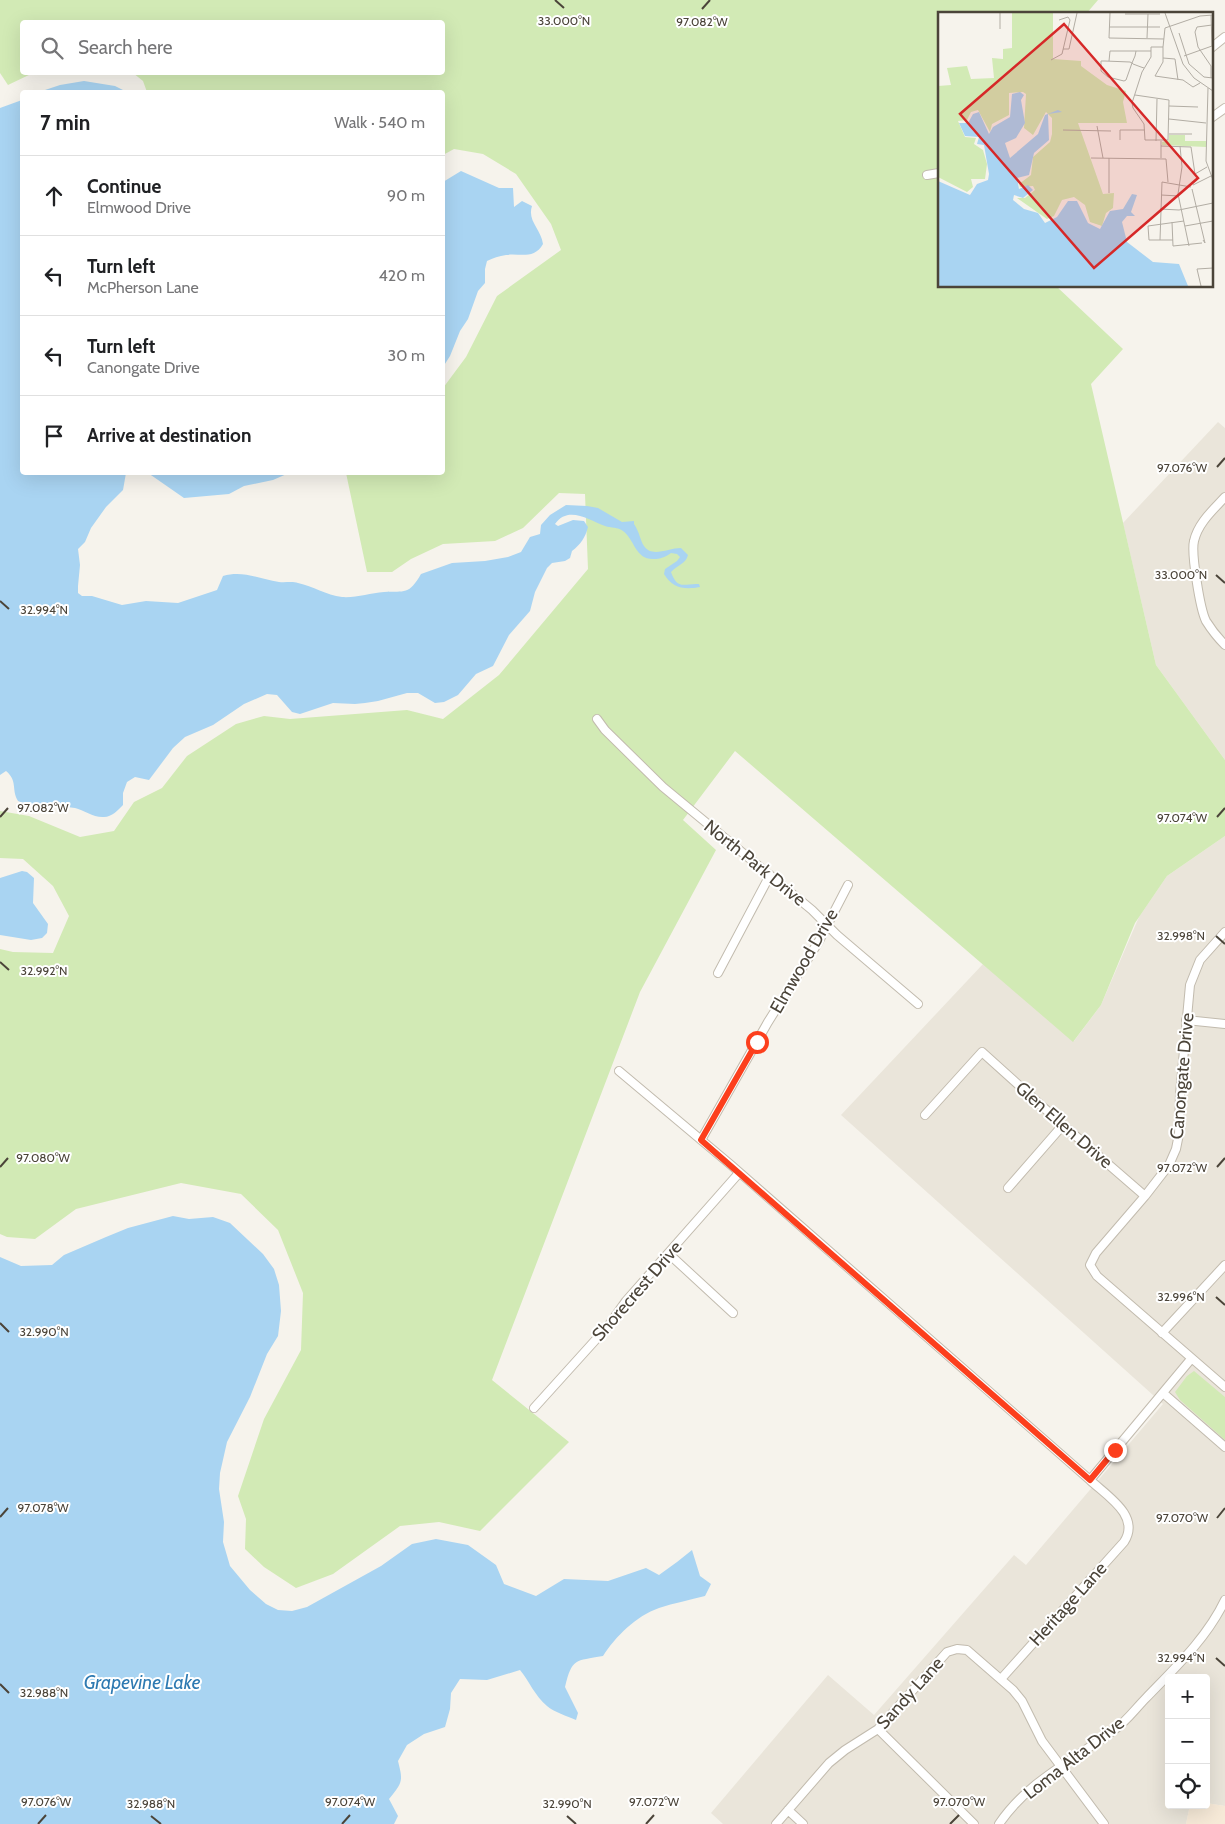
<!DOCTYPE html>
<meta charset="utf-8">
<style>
:root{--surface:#fff;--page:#f6f6f6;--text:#202124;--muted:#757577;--line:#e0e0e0}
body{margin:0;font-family:Cabin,sans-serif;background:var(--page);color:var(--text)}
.controls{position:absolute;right:15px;bottom:15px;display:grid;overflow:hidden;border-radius:5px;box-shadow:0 5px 20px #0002}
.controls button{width:45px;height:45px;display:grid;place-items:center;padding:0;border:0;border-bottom:1px solid var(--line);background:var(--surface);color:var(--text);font:25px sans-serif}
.stop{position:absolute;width:15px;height:15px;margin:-11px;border:4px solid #fc3f1d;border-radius:50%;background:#fff}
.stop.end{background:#fc3f1d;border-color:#fff;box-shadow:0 1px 5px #0008}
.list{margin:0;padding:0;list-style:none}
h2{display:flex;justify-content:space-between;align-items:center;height:65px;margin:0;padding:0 20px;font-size:21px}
h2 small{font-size:16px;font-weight:400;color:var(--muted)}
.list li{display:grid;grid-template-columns:32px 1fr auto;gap:15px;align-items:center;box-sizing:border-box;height:80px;padding:0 20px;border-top:1px solid var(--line)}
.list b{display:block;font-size:19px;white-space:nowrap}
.list p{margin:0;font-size:16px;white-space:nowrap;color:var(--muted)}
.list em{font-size:16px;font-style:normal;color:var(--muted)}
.icon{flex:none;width:28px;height:28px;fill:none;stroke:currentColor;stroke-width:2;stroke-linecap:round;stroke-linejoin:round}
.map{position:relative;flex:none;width:1225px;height:1824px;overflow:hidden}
.search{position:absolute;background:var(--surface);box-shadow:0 5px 20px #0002;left:20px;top:20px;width:425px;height:55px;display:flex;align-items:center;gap:12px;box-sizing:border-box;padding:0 18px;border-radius:5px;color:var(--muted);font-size:19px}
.panel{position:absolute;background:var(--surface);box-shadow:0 5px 20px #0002;left:20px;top:90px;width:425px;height:385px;border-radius:5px}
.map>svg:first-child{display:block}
</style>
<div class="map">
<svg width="1225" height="1824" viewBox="0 0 1225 1824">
<rect width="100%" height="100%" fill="#f6f3ec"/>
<path fill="#eae5da" d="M1218,422L1225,428V760L1156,665L1123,523Z
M1225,836V1806L1206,1803V1678H1169V1805H1190L1186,1824H723L711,1813L828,1675L874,1715L1014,1555L1026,1565L1163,1404L841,1115L983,964L1074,1041L1101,1005L1139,917L1167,876Z"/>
<path fill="#f7ead8" d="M1206,1803L1225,1806V1824H1186L1190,1805H1206Z"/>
<path fill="#d2eab5" d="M0,0H1098L1086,14H939V286H1056L1123,349L1091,384L1156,665L1225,760V836L1167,876L1135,923L1101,1005L1073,1042L735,751L683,820L716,850L640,992L492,1380L569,1442L480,1531L439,1522L400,1526L333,1574L296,1588L264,1567L245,1549L246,1519L238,1496L264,1419L301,1350L303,1293L278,1230L241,1194L181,1183L76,1209L35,1239L7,1237L0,1234V949L13,952L53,953L69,916L53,886L23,859L0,858V811L29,816L80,837L114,831L134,802L162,788L187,756L236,724L264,716L290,719L407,710L443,719L499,675L588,569L585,494L559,493L523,528L495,541L443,544L411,559L392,572H367L346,473L442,472L443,388L466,357L497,296L561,250L551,224L516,174L483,154L454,149L443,155L442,92H147L143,81L133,73L442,72V22H22V72L33,73L8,85L0,73Z
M1194,1371L1225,1397V1440L1180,1400L1175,1392L1187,1376Z"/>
<path fill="#a9d4f2" d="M84,81L115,86L127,92H39L60,85Z
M22,100V472L126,473L123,490L106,507L91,528L85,542L78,549L80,565L78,586V593L82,596H92L122,605L146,601L178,603L217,590L223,576C243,570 259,579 279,582C285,583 292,581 298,583C313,586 326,595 342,597C356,598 370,593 384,592C405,591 409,595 421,574L452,563L485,561L508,557L521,552L530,537L540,534L541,525L550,515L566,505L587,506L598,508L622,522L634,521V524C640,533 640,540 644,546C652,558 668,548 681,548L688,555C686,564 677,565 671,572C678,591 684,583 699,584L700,587C684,590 672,588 664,574L665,569L677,561L680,557L677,554L671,553C665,557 661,559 653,559C635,559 635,540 623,531C618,527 611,528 605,526C589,520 568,505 555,524L558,526L573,520L584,521L588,527C585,538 581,544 572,551L570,558L565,561L552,563L547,568L535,592L530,611L509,635L493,666L476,674L458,695L444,702L435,703L418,693H407L378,701L365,703L355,704L333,703L300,714L292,712L277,695L267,694L244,704L213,725L185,737L173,748L149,780L135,777L127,782L123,793V805C118,810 112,817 104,817C94,818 84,810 75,808C55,804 36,810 18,801C11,789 18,781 6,771L0,775V108Z
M461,171L499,188H513L514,207L522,201L532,206C527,221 541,229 543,244C534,260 520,253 506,255C499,256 493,258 487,261L485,269V283L478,291L468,319L460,331L450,356L443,367V182Z
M148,473H289L273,480L244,486L229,494L184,498Z
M22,871L27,872L34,878L33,903L48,924L47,933L42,938L31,940L0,935V878Z
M173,1216L189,1219L213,1217L230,1223L263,1254L274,1269L279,1285L281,1311L278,1336L267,1354L250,1397L227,1442L220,1473L219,1489L224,1522L223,1542L230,1566L250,1590L266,1604L278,1610L292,1611L307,1607L381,1566L412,1544L436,1539L468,1545L496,1565L504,1584L536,1596L564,1579L608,1581L646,1568L659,1575L677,1562L692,1550L700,1576L711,1584L705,1596C690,1600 674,1603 659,1608C636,1616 616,1636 603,1656C575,1661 572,1658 565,1687L578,1713L576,1720C567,1716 554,1712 547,1706C535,1696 529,1681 520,1670L487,1680L460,1679L451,1693L450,1709L445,1727L424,1734L407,1745L398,1761C403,1781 403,1782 389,1799L398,1816L394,1824H0V1257L21,1266L52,1265L64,1255L106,1237L128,1228Z"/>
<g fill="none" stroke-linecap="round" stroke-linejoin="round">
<defs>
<path id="minor" d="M1211,48L1225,37
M1211,118L1225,108
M927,175L939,173
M1225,497C1213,510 1198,523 1194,541C1191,553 1200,609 1206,621C1211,629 1218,638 1225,645
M597,719L605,730L663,787L812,910L837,935L918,1004
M1225,932L1200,960L1190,985L1180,1094L1179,1134L1176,1149L1169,1165L1145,1196L1096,1253L1090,1265L1097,1276L1225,1387
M718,973L770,875
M1186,1020L1225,1024
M619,1071L731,1165L1090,1480C1107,1496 1141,1516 1124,1542L1001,1679
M925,1115L982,1052L1063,1125L1145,1196
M701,1140L768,1022L819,941L848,885
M1008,1188L1063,1125
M669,1254L733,1313
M1162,1333L1225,1265
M1163,1393L1225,1447
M534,1408L609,1325L626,1301L739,1173
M1090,1480L1191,1359
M878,1729L974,1824
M788,1810L803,1824
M776,1824L829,1763L845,1750L878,1729L947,1652L957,1649L967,1650L1013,1690L1022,1701L1042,1741L1104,1824
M999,1824C1028,1781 1074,1760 1114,1730C1126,1722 1136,1708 1146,1698C1175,1668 1207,1638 1225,1600"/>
</defs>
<use href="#minor" stroke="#c2bbae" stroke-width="10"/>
<use href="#minor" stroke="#fff" stroke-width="8"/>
</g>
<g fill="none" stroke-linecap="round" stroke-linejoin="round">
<path stroke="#fc3f1d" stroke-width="6" d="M757,1042L701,1140L1090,1480L1115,1450"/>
</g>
<path fill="none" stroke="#4b4439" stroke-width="2" d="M555,0L564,8M702,9L710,0M1217,467L1225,458M1216,575L1225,583M0,601L9,609M0,817L8,808M1217,817L1225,808M1216,936L1225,944M0,962L9,970M0,1167L8,1158M1217,1167L1225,1158M1216,1297L1225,1305M0,1323L9,1332M0,1517L8,1508M1217,1518L1225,1508M1216,1658L1225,1666M0,1684L9,1693M151,1816L161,1824M567,1816L576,1824M38,1824L46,1815M342,1824L350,1815M646,1824L654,1815M950,1824L959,1815"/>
<g text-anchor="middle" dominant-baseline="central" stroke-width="4" stroke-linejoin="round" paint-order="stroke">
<g font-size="18" fill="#4b4439" stroke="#fff">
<text transform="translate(755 863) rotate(39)">North Park Drive</text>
<text transform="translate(804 961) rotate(-60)">Elmwood Drive</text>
<text transform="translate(1182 1076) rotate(-85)">Canongate Drive</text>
<text transform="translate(1064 1125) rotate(41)">Glen Ellen Drive</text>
<text transform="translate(637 1291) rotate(-49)">Shorecrest Drive</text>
<text transform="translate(1068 1604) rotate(-48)">Heritage Lane</text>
<text transform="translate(910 1693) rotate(-48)">Sandy Lane</text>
<text transform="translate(1074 1758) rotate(-38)">Loma Alta Drive</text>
</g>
<g font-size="19" font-style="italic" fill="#2e7ab2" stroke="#fff">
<text x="142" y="1682">Grapevine Lake</text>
</g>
</g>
<g transform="translate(938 12)">
<rect width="275" height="275" fill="#f6f3ec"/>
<path d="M74,1H115V47L143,49V54L169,73L188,79L185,90L189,111H140L165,182L176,181L175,196L168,201L164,214L152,210L147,193L136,185L124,188L116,204L109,207L79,186H87L97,178L95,174L82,175L81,172L93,163L95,145L112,130L114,122V106L108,100L95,123L86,116L88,82L85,80L71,81V103L54,112L52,120L40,98L33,100L29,108L20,109L27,125L38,126L36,132L45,138L49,152L47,167H33L35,175L29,180L0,165V74L13,73L9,56L29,54L33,67L56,66L54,46L65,47V37L74,36ZM231,123H247V129H268V135L224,133V130L231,128Z" fill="#d2eab5"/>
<path d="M82,80L86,83L83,88L87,111L78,126L67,131L72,146L100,122L107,103L120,98L124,100L110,102L111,128L96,141L91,163L79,166L81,177L90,173L95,178L85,186L76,183L75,188L86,197L100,201L107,211L119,205L130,189H139L150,211L162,217L172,199L185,197L194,182L199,183L193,200L197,204H189L184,210L189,230L215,250L241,252L250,274H0V169L32,183L39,172L50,168L51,162L46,133L39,132L41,125L27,124L21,111H30L35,102L41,100L51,122L55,115L72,105L74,82Z" fill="#a9d4f2"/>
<path fill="none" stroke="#b2ada4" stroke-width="1" d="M62,1V17M172,1L171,26L226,27M227,1L245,52L256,66L275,79M187,2H222M273,3L274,34M171,15H222M241,21L251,52L266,65L275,66M209,26L210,2M225,35V50L217,64L245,68L255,75L262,71M125,37H131L139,1M198,39L197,44L194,51L188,68L186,69L170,65L163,59V49H167L192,50L194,51L195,52L203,55L206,56M246,44L274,34M225,46L237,47L240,68M113,48L124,42L132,8L130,5L121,8M171,49L172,39H213M273,66V54L260,35L257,20L259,15L274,13M270,76L268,149L275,168M197,83L231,88L230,128H207L206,112L195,96L194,91L204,60L213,45V35H225L227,16L262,4L275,3M231,94L260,95M231,107L268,111M159,114L165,146M125,118L173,119M231,122H254M182,128V118H207M218,129L219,87M223,129V146M223,134L253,135L257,162L269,155M242,134L244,155L240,182L251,234M153,146L228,147L230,170M255,173L275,163M254,177L267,231L265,228M171,181V146M223,183L241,184M222,197L241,198L275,191M234,210L235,234L264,231M247,214L275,209M222,228L224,170L253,175M235,228H211L210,214L246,209M263,274L259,257L275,256"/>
<path fill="#d62828" fill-opacity="0.15" stroke="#d62828" stroke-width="2.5" d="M126,12L260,166L156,256L22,102Z"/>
<rect width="275" height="275" fill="none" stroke="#4b4439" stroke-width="2.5"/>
</g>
<g font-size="12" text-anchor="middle" fill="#4b4439" stroke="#fff" stroke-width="4" stroke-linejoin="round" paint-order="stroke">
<text x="564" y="25">33.000°N</text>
<text x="702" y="26">97.082°W</text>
<text x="1182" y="472">97.076°W</text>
<text x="1181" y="579">33.000°N</text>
<text x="44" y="614">32.994°N</text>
<text x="43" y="812">97.082°W</text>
<text x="1182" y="822">97.074°W</text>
<text x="1181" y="940">32.998°N</text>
<text x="44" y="975">32.992°N</text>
<text x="43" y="1162">97.080°W</text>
<text x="1182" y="1172">97.072°W</text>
<text x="1181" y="1301">32.996°N</text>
<text x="44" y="1336">32.990°N</text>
<text x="43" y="1512">97.078°W</text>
<text x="1182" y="1522">97.070°W</text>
<text x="1181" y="1662">32.994°N</text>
<text x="44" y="1697">32.988°N</text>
<text x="46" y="1806">97.076°W</text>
<text x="350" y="1806">97.074°W</text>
<text x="654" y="1806">97.072°W</text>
<text x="959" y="1806">97.070°W</text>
<text x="151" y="1808">32.988°N</text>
<text x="567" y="1808">32.990°N</text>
</g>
</svg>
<div class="controls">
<button>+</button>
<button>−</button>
<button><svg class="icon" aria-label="locate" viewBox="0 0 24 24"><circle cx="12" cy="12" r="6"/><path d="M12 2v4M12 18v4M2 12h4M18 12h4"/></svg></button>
</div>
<div class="stop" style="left:757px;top:1042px"></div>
<div class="stop end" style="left:1115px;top:1450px"></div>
<div class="search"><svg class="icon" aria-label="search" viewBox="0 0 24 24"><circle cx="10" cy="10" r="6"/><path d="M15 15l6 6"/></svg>Search here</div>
<section class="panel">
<h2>7 min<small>Walk · 540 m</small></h2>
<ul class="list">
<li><svg class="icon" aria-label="ahead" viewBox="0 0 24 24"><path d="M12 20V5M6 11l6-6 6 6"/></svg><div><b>Continue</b><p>Elmwood Drive</p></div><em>90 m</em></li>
<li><svg class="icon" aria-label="left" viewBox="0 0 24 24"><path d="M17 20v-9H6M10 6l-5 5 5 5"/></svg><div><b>Turn left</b><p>McPherson Lane</p></div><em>420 m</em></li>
<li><svg class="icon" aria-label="left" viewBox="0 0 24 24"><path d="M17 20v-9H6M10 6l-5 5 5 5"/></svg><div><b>Turn left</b><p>Canongate Drive</p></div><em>30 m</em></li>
<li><svg class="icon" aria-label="arrive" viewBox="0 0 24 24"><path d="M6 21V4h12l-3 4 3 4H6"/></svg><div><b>Arrive at destination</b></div></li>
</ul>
</section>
</div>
